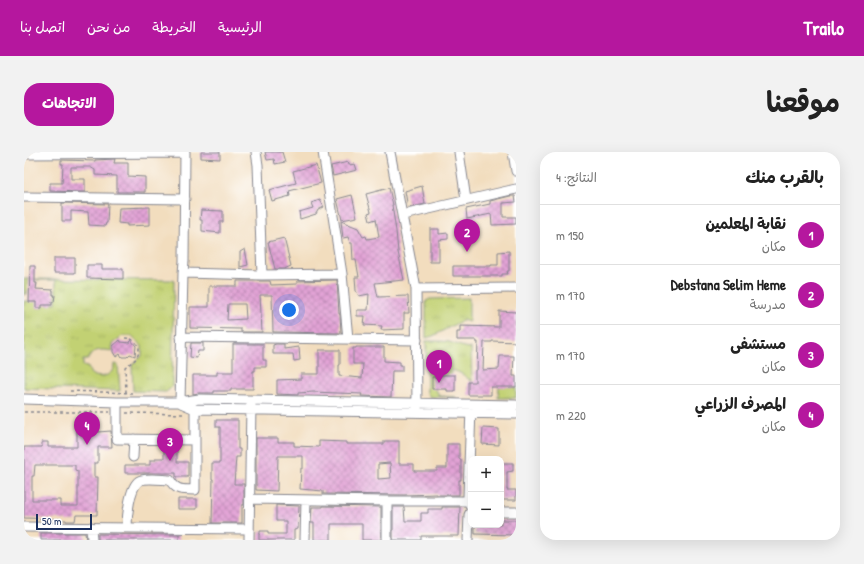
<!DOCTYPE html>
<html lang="ar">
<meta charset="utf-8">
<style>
:root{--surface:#fff;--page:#f2f2f2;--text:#222;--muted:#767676;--line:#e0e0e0;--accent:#b5179e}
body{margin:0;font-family:"Patrick Hand","Playpen Sans Arabic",sans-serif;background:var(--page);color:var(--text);direction:rtl}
.controls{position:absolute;right:12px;bottom:12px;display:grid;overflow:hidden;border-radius:8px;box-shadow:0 4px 16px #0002}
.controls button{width:36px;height:36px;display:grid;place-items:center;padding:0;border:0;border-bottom:1px solid var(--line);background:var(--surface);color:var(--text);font:20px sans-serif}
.scale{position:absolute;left:12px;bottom:10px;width:56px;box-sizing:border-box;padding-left:4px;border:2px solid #1b2f5e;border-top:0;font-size:11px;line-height:14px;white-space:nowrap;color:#1b2f5e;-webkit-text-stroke:3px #fff;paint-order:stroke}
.you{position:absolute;left:265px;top:158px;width:14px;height:14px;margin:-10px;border:3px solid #fff;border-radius:50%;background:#1a73e8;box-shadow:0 0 0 6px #1a73e833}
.badge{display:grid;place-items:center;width:26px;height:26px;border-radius:50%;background:var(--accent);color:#fff;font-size:13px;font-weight:700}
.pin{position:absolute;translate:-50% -33px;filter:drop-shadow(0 1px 2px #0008)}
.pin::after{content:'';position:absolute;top:21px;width:14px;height:12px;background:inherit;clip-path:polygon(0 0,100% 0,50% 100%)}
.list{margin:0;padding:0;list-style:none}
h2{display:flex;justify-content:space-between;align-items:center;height:52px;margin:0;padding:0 16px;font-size:17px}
h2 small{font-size:13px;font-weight:400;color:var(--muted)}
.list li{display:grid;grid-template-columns:26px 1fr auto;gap:12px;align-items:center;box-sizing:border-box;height:60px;padding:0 16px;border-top:1px solid var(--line)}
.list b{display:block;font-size:15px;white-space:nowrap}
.list p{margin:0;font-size:13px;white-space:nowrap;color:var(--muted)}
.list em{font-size:13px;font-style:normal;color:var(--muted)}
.map{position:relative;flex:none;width:492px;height:388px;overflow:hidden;direction:ltr;border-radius:16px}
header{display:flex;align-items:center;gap:24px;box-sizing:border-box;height:56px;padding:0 20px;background:var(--accent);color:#fff}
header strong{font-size:19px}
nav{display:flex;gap:22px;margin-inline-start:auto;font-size:14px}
.intro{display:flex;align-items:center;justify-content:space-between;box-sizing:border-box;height:96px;padding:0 24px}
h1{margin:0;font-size:28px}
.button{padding:10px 18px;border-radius:16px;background:var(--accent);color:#fff;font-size:14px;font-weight:700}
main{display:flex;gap:24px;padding:0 24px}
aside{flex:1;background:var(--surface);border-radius:16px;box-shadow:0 4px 16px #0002}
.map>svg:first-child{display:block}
</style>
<header>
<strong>Trailo</strong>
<nav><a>الرئيسية</a><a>الخريطة</a><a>من نحن</a><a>اتصل بنا</a></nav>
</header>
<div class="intro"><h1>موقعنا</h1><a class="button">الاتجاهات</a></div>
<main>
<aside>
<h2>بالقرب منك<small>النتائج: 4</small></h2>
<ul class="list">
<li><span class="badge">1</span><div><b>نقابة المعلمين</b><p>مكان</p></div><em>150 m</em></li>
<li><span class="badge">2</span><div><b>Debstana Selim Heme</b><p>مدرسة</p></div><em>170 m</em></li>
<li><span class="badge">3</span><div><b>مستشفى</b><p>مكان</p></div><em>170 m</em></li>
<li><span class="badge">4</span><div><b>المصرف الزراعي</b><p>مكان</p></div><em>220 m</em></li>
</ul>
</aside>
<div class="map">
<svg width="492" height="388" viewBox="0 0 492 388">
<defs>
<pattern id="grass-tufts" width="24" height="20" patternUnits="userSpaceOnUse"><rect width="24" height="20" fill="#c2d173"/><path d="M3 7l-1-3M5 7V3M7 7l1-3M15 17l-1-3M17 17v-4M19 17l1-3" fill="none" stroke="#a6b466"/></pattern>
<pattern id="building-cross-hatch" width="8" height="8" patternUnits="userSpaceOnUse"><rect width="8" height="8" fill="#e2a3d5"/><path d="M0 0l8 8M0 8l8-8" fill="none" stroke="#b685b0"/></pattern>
</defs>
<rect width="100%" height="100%" fill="#fff"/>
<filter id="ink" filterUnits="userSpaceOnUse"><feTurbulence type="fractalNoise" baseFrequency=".025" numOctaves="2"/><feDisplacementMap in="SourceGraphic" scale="8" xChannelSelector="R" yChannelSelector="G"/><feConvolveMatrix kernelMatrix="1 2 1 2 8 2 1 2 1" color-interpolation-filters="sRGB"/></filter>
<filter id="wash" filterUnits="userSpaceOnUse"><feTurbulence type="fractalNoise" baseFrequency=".012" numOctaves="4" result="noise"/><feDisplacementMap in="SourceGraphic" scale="16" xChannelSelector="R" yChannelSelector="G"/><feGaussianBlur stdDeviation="0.9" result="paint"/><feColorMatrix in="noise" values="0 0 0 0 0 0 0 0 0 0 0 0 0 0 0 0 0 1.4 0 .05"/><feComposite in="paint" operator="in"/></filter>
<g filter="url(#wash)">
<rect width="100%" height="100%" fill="#f2ddbe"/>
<path fill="url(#grass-tufts)" stroke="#6e8068" d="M0,127L150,128L148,235L142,240L109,239L108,213L118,204V194L107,184H98L88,192V199C77,197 68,197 64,208H59V214L64,215C64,215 66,220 66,221C72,227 84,225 88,219C89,217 90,215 90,212L94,213L96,239L0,236V149L32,151V128H4L3,142L0,143Z
M445,146V170L439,168L409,184L402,186V149L406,147Z
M402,189C410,189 418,189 425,190C433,192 439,196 447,196L448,230C440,223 437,220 427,218L428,237L411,236L415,244L432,245H406L403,241Z
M475,234L492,235V246H474Z"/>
<g id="blocks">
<path fill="url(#building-cross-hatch)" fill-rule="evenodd" d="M177,0H196V7L177,6Z
M241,0H258L261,10L251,12L250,7L243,8Z
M91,7L90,11H104V24L121,25V40H93V24L71,23V18L66,15H47V27H61V40L26,39V31H38L39,12H37V8L71,9V8Z
M324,10L325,13L331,12L333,18L309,24L307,14Z
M292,13L297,31L265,39L266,44L248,49L245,38L272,31L269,19Z
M398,34L401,52L384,56L381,39Z
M365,36L369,53H368L372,79L374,100L380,128L351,131L354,145L384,144L385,161H380V177L357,178L358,174L340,173L341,164H333V158H344L345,142L335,144L332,139L331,125H335L332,108H329L328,91H326L324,85L319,86L317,69L334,76L339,85L342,84L343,87L355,85L352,67L346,69L344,61L347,60L342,42Z
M328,43L333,65L318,68L313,47Z
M486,44H491L492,50L479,51V65H492V72L468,73L467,62L443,67L442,57L466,52V49Z
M296,48L300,55L294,58L292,62L276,67L275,60L289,56L287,51Z
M38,51L84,52L83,71H82L81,74L65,73L64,60L47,59V69H38Z
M126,55V73L103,74V72L94,71L95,56Z
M177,58L199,59V70H196V81L178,79V68H176Z
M406,77H415V82L424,81V87L415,88V110H406Z
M260,86L267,114L260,117H251L244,90Z
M221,97L224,113L216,115V100Z
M485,99V119H483L484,122H478V124H429V114H467V113H474V100Z
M30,106H51V121H30Z
M63,113H78V117H99V127L63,126Z
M6,114H11V131H13L12,137L29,138V143H31L30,150H28V153H18V156H12V150H5Z
M313,128L315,162H316L317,181L249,180L248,143H236L238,180H217V177L166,176V155H185V134H213V129H246L247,133L273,132V129ZM204,152H221L222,167L203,168Z
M475,159L492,160V190L468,189V190H460L459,218L475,217L476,204H490L489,224H492V235H467V243H444V230H451V218H453L454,190H452V188H433V180H436V174L475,175Z
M96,188L97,190L106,191L107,188L112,194L111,204L106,202L103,205H98L96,202L92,205L89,200V194Z
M167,191H179V199H174L173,206L166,205Z
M209,192H239V208H242V215H231V219H229V237H207V239H190V241H175L169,242V223H193V220H209Z
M252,192H260V197L275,195L276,208L270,209L269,202H249V193Z
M332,195H360V209L376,210V213H378V219H368L367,245L337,244L338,242L289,240L274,241V243L253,242V228L277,227V222H295V198H316V213H315V224L338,226L339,212H329V196H332Z
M413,223H431V239H423V237H408V225H413Z
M192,268H214V297H216V305H212L210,332H220V353H218V371H188L189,327H188V311H196V275H192Z
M74,275V280L87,279L88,295H74V311H70V325H74L73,363H52L51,369H42V368H36V367L0,366V295H18V290H24V295H53V276ZM11,313H51V318L54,319V354H36V348H8V324H10Z
M459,276L475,277V293L458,292Z
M232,286H254V290H270V294L295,295V289L322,290V292H360V289H375V312H390V319H413V316H423V292H435V307H437V328H435V343H413V342L380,343L299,342V339L276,337L277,316H279V304H254L253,339L232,338ZM366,311L367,326L354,327V312Z
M140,297H153V310H164V325H152V321H101V313H126V308H132V306H140Z
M477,311H489V319L483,320V338H492V348H477Z
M154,347H173V357H154Z
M252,353L275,354L274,377L270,378V388H235V382H236V379H244V382H262V369H252Z
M299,354L357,355V388H338V372H307V388H290V371H287L288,355H299Z
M369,355H380L381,369H397V361H404V357H418V355H436L435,384H397V388H369Z
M477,368H492V383L451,382V373H477Z
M17,381H61L62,388H17Z
M74,382L155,383V388H74Z"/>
</g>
</g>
<g filter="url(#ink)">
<use href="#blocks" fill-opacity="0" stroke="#86868e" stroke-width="1"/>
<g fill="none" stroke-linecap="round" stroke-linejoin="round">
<defs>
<path id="minor" d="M232,0L234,13L238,123
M299,0L318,122L324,187
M366,0L392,137L393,256
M435,0L442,48
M489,0L492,19
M0,2L161,1
M0,45L161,47
M379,63L492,37
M159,121L238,123L318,122
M392,137L492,136
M157,185L393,188
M0,247L93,250H156L175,247L492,253
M93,250V287L171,288V257
M156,250L159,121L160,109L161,0
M157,251L171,257L492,262
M109,305L110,287
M226,347L363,349H445
M363,349V388
M446,353L444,344L447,256
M477,360H492
M0,375C75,375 150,377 225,377
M67,375L68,388
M103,376C103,365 105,336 115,329C121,325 139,328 146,328C153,340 159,337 171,338V288
M225,388L227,251
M281,388L282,348
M444,388L445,363L447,359"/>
</defs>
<use href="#minor" stroke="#86868e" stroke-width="11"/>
<path stroke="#86868e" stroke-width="1.5" stroke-dasharray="3 3" stroke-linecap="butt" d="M101,186C108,186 111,189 115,195C115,207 111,208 101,215L102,240
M46,239L108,241
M0,260H86
M102,261L162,262"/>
<use href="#minor" stroke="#fff" stroke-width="9"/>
</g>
</g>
</svg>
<div class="controls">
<button>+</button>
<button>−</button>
</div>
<div class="scale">50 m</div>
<div class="you"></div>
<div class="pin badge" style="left:415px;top:231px">1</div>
<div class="pin badge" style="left:443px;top:100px">2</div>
<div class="pin badge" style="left:146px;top:309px">3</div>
<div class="pin badge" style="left:63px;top:293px">4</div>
</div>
</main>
